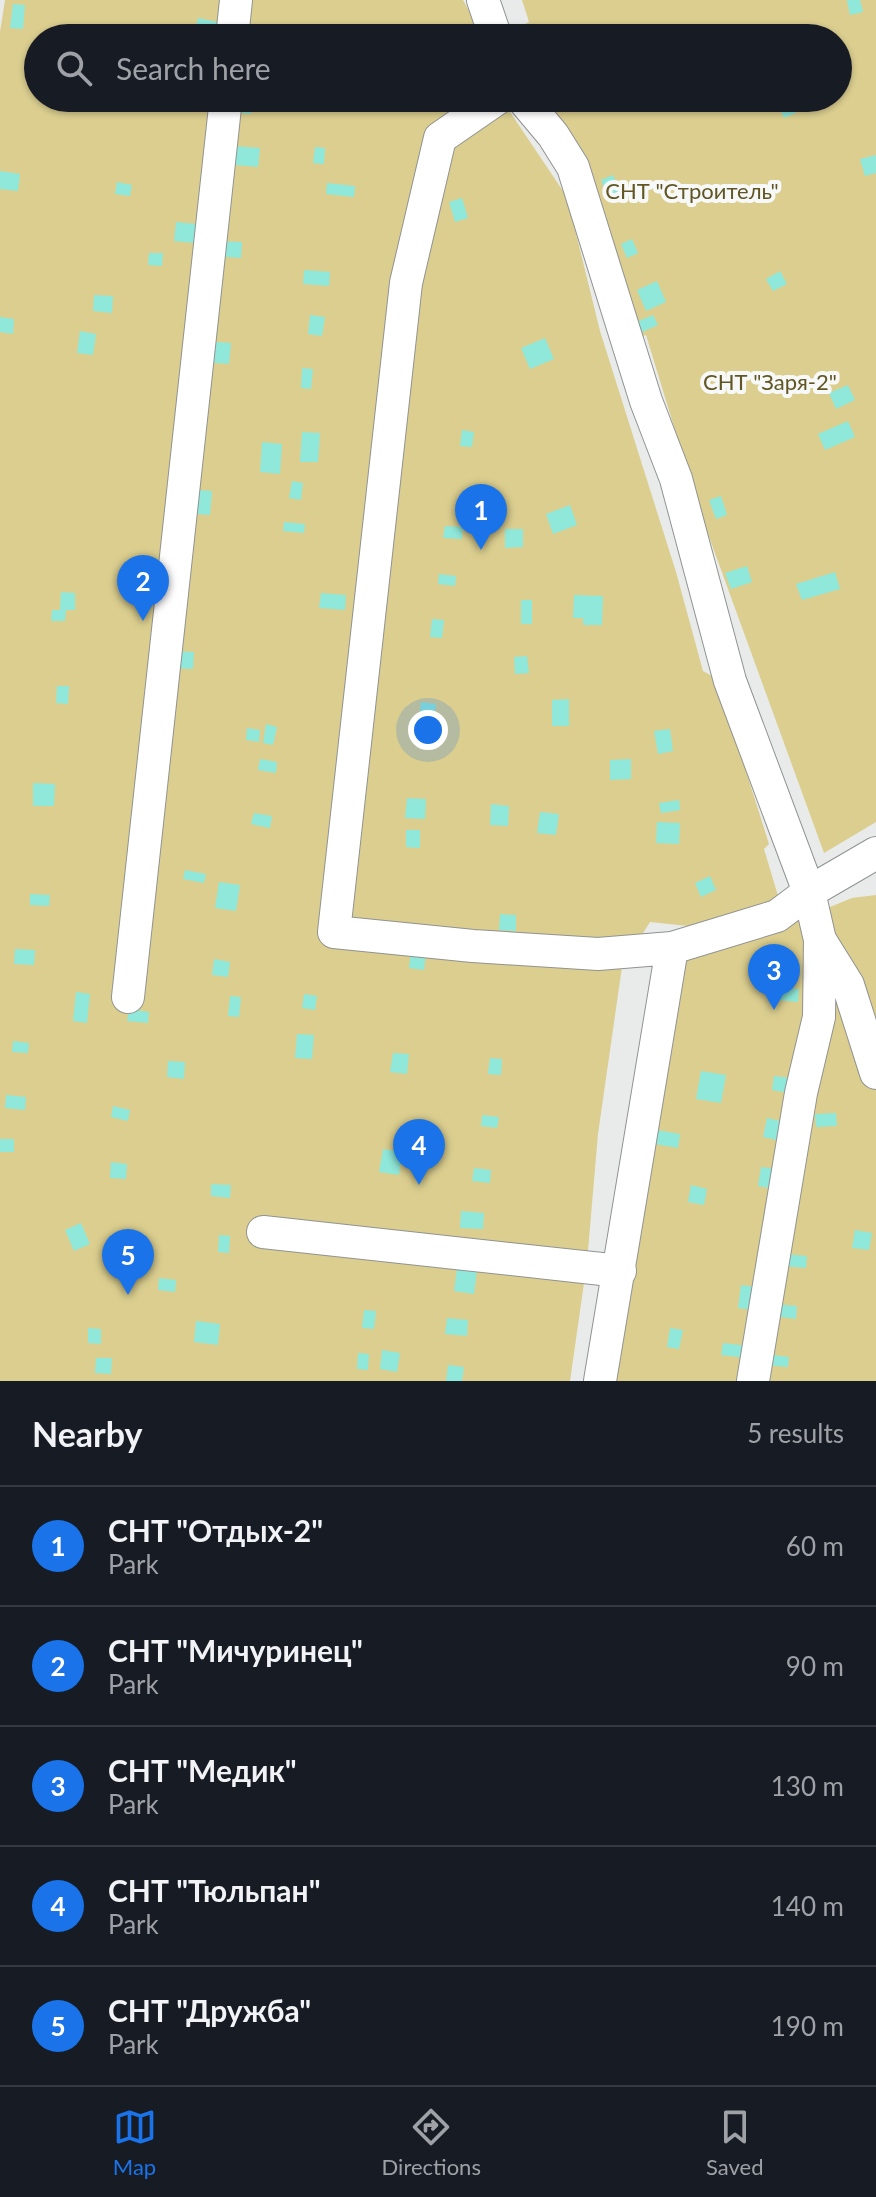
<!DOCTYPE html>
<meta charset="utf-8">
<style>
:root{--surface:#171b24;--page:#242831;--text:#f1f3f6;--muted:#9ea1a6;--line:#363941;--accent:#1a73e8}
body{margin:0;font-family:Lato,sans-serif;background:var(--page);color:var(--text)}
.you{position:absolute;left:428px;top:730px;width:28px;height:28px;margin:-20px;border:6px solid #fff;border-radius:50%;background:#1a73e8;box-shadow:0 0 0 12px #1a73e833}
.badge{display:grid;place-items:center;width:52px;height:52px;border-radius:50%;background:var(--accent);color:#fff;font-size:26px;font-weight:700}
.pin{position:absolute;translate:-50% -66px;filter:drop-shadow(0 2px 4px #0008)}
.pin::after{content:'';position:absolute;top:42px;width:28px;height:24px;background:inherit;clip-path:polygon(0 0,100% 0,50% 100%)}
.list{margin:0;padding:0;list-style:none}
h2{display:flex;justify-content:space-between;align-items:center;height:104px;margin:0;padding:0 32px;font-size:34px}
h2 small{font-size:26px;font-weight:400;color:var(--muted)}
.list li{display:grid;grid-template-columns:52px 1fr auto;gap:24px;align-items:center;box-sizing:border-box;height:120px;padding:0 32px;border-top:2px solid var(--line)}
.list b{display:block;font-size:30px;white-space:nowrap}
.list p{margin:0;font-size:26px;white-space:nowrap;color:var(--muted)}
.list em{font-size:26px;font-style:normal;color:var(--muted)}
.icon{flex:none;width:44px;height:44px;fill:none;stroke:currentColor;stroke-width:2;stroke-linecap:round;stroke-linejoin:round}
.map{position:relative;flex:none;width:876px;height:1381px;overflow:hidden}
.search{position:absolute;background:var(--surface);box-shadow:0 2px 6px #0004;left:24px;right:24px;top:24px;height:88px;display:flex;align-items:center;gap:20px;box-sizing:border-box;padding:0 28px;border-radius:44px;color:var(--muted);font-size:30px}
.sheet{height:704px;background:var(--surface)}
nav{display:flex;justify-content:space-around;align-items:center;box-sizing:border-box;height:112px;border-top:2px solid var(--line);background:var(--surface);font-size:22px;color:var(--muted)}
nav a{display:grid;justify-items:center;gap:4px}
nav .on{color:var(--accent)}
.map>svg:first-child{display:block}
</style>
<div class="map">
<svg width="876" height="1381" viewBox="0 0 876 1381">
<rect width="100%" height="100%" fill="#e8ebe9"/>
<path fill="#dbce8f" d="M5,0H463L484,38H38V98H504L506,106L567,197L600,331L676,572L703,671L717,679L769,844L764,849L779,899L781,927L852,898L876,895V1381H607L678,963L693,954L688,926L650,922L622,967L598,1134L587,1262L570,1381H0V32Z
M522,0H876V822L824,853L700,512L646,335L635,339L542,98H838V38H512L509,32L529,22Z"/>
<path fill="#8fe8d9" d="M847,0H860L863,12L850,15Z
M13,4L25,5L23,29L10,28Z
M198,18L223,23L220,38H193Z
M233,98H253L251,114L231,112Z
M790,100L796,113L784,118L778,105Z
M223,145L260,148L258,167L222,164Z
M315,147L325,148L324,164L313,163Z
M876,155V173L865,176L860,159Z
M0,171L20,174L18,191L0,189Z
M613,175L621,195L609,200L601,180Z
M117,182L132,185L130,196L115,194Z
M327,183L355,186L354,197L326,194Z
M462,198L468,218L455,222L449,202Z
M176,222L197,224L195,243L174,241Z
M632,239L638,253L627,258L621,244Z
M214,241L242,242L241,258L214,256Z
M149,253H163L162,266L148,265Z
M304,270L330,272L329,286L303,284Z
M780,271L787,284L773,291L766,279Z
M657,281L666,302L646,311L637,290Z
M94,295L113,296L112,313L93,311Z
M310,315L325,317L322,336L308,334Z
M653,315L658,325L638,334L634,323Z
M0,317L14,319L13,334L0,332Z
M80,331L96,334L93,355L77,353Z
M545,338L554,359L530,369L521,348Z
M204,341L231,343L229,364L202,362Z
M302,368L313,369L311,389L301,388Z
M848,385L855,400L836,409L829,393Z
M848,421L855,437L825,450L818,434Z
M462,430L474,432L472,447L460,446Z
M302,432L320,433L318,462H300Z
M262,442L282,444L280,474L260,472Z
M292,481L303,483L301,500L289,498Z
M188,489L212,491L210,515L185,513Z
M721,496L727,515L716,519L709,500Z
M570,505L577,525L553,534L546,514Z
M284,522L305,524L304,533L283,531Z
M445,526L463,527L462,539L443,538Z
M505,529H523V547L505,548Z
M747,566L752,582L731,589L725,573Z
M835,572L840,589L802,600L796,584Z
M439,574L456,576L455,586L438,584Z
M61,592L75,593V610H66L65,621H51L52,610H60Z
M321,593L346,595L345,610L319,608Z
M574,595L603,596L602,625H583V618H573Z
M521,600H532V624H521Z
M432,619L444,620L442,638L430,637Z
M172,651L194,652L193,669L172,668Z
M527,656L529,673L515,674L514,657Z
M57,686H69L68,704L56,703Z
M569,699V726H552V700Z
M421,702L436,704L434,721L419,720Z
M266,724L277,727L273,745L263,743Z
M247,728L260,730L259,742L246,740Z
M670,729L673,751L658,754L654,731Z
M260,759L277,762L276,773L258,770Z
M631,759V779L610,780V760Z
M33,783L55,784L54,806H33Z
M407,798L426,799L425,819L405,818Z
M679,800L680,810L661,813L659,803Z
M491,804L509,806L508,826L490,825Z
M540,812L559,814L556,835L537,833Z
M254,813L272,816L270,828L251,824Z
M657,822L680,823L679,844L656,843Z
M406,830H420V848L406,847Z
M185,870L206,874L204,883L183,879Z
M710,876L716,890L701,897L695,883Z
M219,882L240,885L236,911L215,908Z
M30,894L50,895L49,906L30,905Z
M500,914L516,915V931L499,930Z
M15,949L35,950L34,965L14,964Z
M411,951L426,953L424,970L409,968Z
M214,959L230,962L228,977L212,975Z
M777,987L799,989L798,1002L777,1000Z
M76,992L90,994L87,1023L73,1021Z
M304,994L317,996L315,1010L302,1008Z
M230,996L241,997L239,1017L228,1016Z
M129,1009L149,1012L148,1023L127,1021Z
M297,1034L314,1035L312,1059L295,1058Z
M13,1041L29,1043L28,1053L12,1052Z
M393,1053L409,1054L407,1074L390,1072Z
M490,1058L502,1059L501,1075L488,1074Z
M168,1061L185,1062L184,1079L167,1077Z
M701,1071L726,1075L721,1103L696,1099Z
M774,1076L791,1078L789,1093L772,1090Z
M6,1095L26,1097L25,1110L5,1108Z
M113,1106L130,1110L128,1121L111,1117Z
M836,1113L837,1126L816,1127L815,1114Z
M482,1115L499,1117L497,1128L481,1126Z
M767,1118L785,1122L781,1141L763,1137Z
M657,1130L680,1134L678,1148L654,1144Z
M0,1139H14V1152H0Z
M383,1149L402,1152L399,1175L379,1172Z
M111,1162L127,1164L126,1179L110,1178Z
M761,1167L778,1169L776,1189L758,1186Z
M474,1168L491,1170L490,1183L472,1181Z
M211,1184L231,1185L230,1198L211,1196Z
M691,1185L707,1189L704,1205L688,1202Z
M461,1211L484,1213L483,1229L460,1228Z
M81,1223L90,1244L74,1251L65,1230Z
M855,1230L872,1233L869,1250L852,1248Z
M138,1235L141,1249L119,1254L116,1239Z
M219,1235L230,1236L229,1253L218,1252Z
M786,1254L807,1256L806,1268L784,1266Z
M457,1268L477,1271L474,1294L454,1291Z
M159,1278L176,1280L175,1292L158,1290Z
M741,1285L757,1287L754,1310L738,1308Z
M776,1304L797,1306L796,1319L774,1316Z
M364,1310L376,1311L374,1329L362,1328Z
M447,1318L468,1320L467,1336L445,1334Z
M196,1321L220,1324L218,1345L194,1342Z
M88,1328L101,1329V1344L88,1343Z
M670,1328L683,1330L679,1349L667,1347Z
M723,1343L748,1346L746,1358L721,1355Z
M382,1350L400,1353L397,1372L380,1369Z
M358,1353L369,1354L368,1370L357,1369Z
M767,1354L789,1357L788,1367L765,1365Z
M96,1358H112L111,1374L95,1373Z
M448,1365L464,1367L462,1381H446Z"/>
<g fill="none" stroke-linecap="round" stroke-linejoin="round">
<defs>
<path id="minor" d="M483,0L496,38
M232,38L236,0
M498,98L440,138L406,283L334,932L473,946L598,954L672,948L777,916L809,892L876,853
M522,98L553,135L573,167L646,401L676,479L730,681L809,892L820,940L819,1017L801,1093L753,1381
M820,940L848,985L876,1073
M128,997L226,98
M263,1232L620,1271
M600,1381L672,948"/>
</defs>
<use href="#minor" stroke="#909391" stroke-width="34"/>
<use href="#minor" stroke="#fff" stroke-width="32"/>
</g>
<g text-anchor="middle" dominant-baseline="central" stroke-width="8" stroke-linejoin="round" paint-order="stroke">
<g font-size="22" fill="#615623" stroke="#f6f9f7">
<text x="692" y="190">СНТ "Строитель"</text>
<text x="770" y="381">СНТ "Заря-2"</text>
</g>
</g>
</svg>
<div class="you"></div>
<div class="pin badge" style="left:481px;top:550px">1</div>
<div class="pin badge" style="left:143px;top:621px">2</div>
<div class="pin badge" style="left:774px;top:1010px">3</div>
<div class="pin badge" style="left:419px;top:1185px">4</div>
<div class="pin badge" style="left:128px;top:1295px">5</div>
<div class="search"><svg class="icon" aria-label="search" viewBox="0 0 24 24"><circle cx="10" cy="10" r="6"/><path d="M15 15l6 6"/></svg>Search here</div>
</div>
<section class="sheet">
<h2>Nearby<small>5 results</small></h2>
<ul class="list">
<li><span class="badge">1</span><div><b>СНТ &quot;Отдых-2&quot;</b><p>Park</p></div><em>60 m</em></li>
<li><span class="badge">2</span><div><b>СНТ &quot;Мичуринец&quot;</b><p>Park</p></div><em>90 m</em></li>
<li><span class="badge">3</span><div><b>СНТ &quot;Медик&quot;</b><p>Park</p></div><em>130 m</em></li>
<li><span class="badge">4</span><div><b>СНТ &quot;Тюльпан&quot;</b><p>Park</p></div><em>140 m</em></li>
<li><span class="badge">5</span><div><b>СНТ &quot;Дружба&quot;</b><p>Park</p></div><em>190 m</em></li>
</ul>
</section>
<nav>
<a class="on"><svg class="icon" aria-label="map" viewBox="0 0 24 24"><path d="M3 6l6-2 6 2 6-2v14l-6 2-6-2-6 2zM9 4v14M15 6v14"/></svg>Map</a>
<a><svg class="icon" aria-label="directions" viewBox="0 0 24 24"><path d="M12 3l9 9-9 9-9-9zM9 14v-3h6M13 9l2 2-2 2"/></svg>Directions</a>
<a><svg class="icon" aria-label="saved" viewBox="0 0 24 24"><path d="M7 4h10v16l-5-4-5 4z"/></svg>Saved</a>
</nav>
